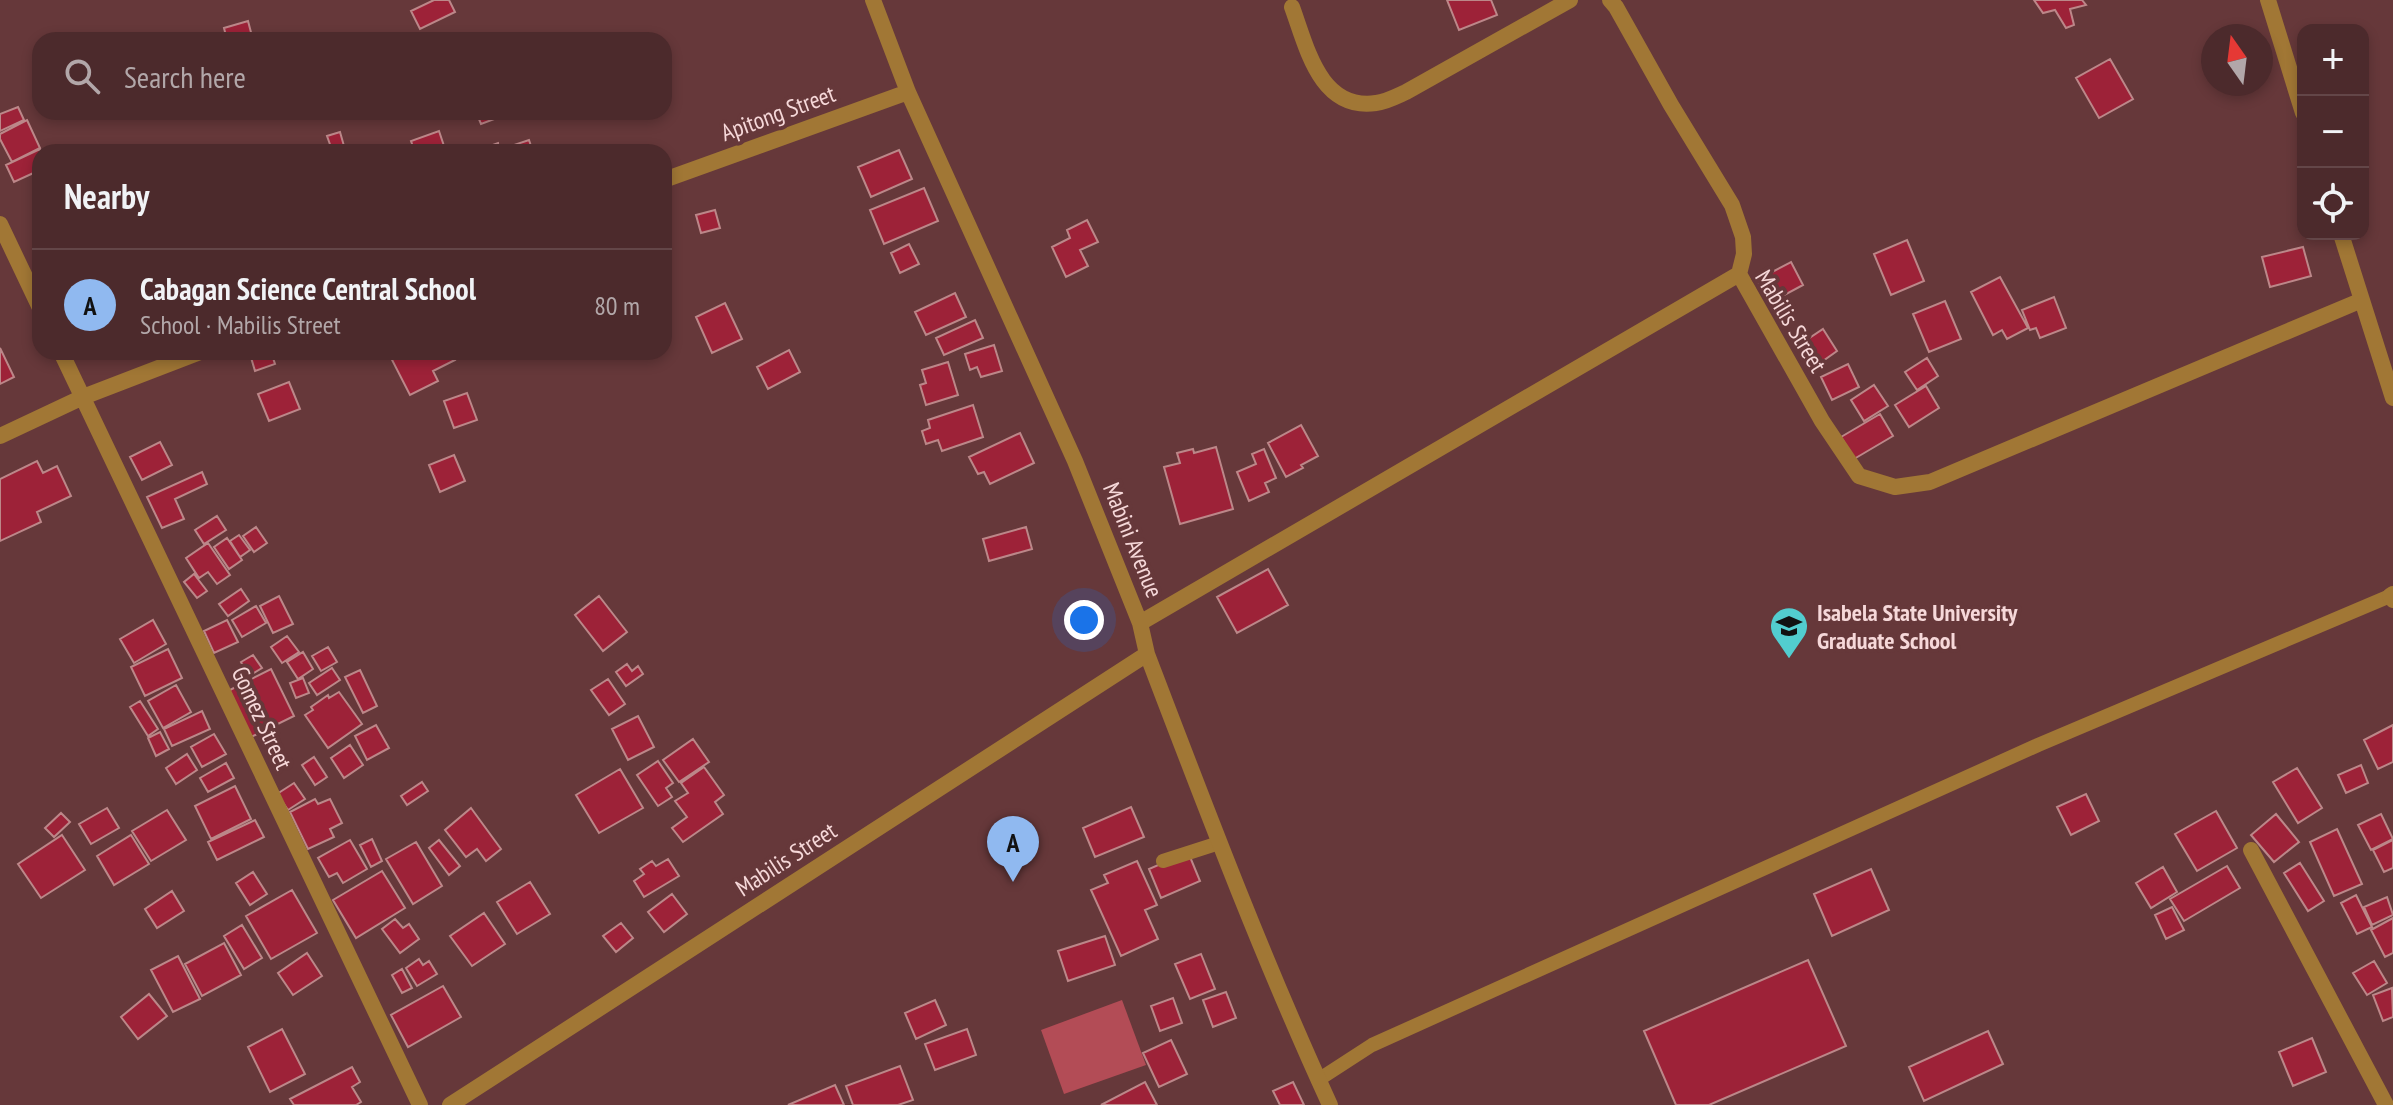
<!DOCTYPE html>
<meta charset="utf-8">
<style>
:root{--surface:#4c2a2c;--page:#533234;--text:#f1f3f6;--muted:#b2a7a9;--line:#634648;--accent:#90b9f0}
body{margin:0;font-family:"PT Sans Narrow",sans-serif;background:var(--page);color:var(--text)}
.controls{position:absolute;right:24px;top:24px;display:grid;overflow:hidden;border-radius:16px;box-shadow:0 4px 12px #0003}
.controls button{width:72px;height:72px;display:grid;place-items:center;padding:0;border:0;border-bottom:2px solid var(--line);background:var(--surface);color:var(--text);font:40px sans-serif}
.compass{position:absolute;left:2201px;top:24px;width:72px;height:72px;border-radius:50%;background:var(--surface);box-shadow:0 4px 12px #0003;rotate:346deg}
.you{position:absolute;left:1084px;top:620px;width:28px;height:28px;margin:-20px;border:6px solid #fff;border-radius:50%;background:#1a73e8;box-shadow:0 0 0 12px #1a73e833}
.badge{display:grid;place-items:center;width:52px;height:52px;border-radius:50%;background:var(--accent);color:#111;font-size:26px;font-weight:700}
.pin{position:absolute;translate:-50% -66px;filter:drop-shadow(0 2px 4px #0008)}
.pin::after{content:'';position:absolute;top:42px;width:28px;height:24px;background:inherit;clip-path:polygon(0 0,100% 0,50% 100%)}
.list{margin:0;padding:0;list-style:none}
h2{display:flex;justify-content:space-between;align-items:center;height:104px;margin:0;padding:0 32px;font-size:34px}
h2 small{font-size:26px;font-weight:400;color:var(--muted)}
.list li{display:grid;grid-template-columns:52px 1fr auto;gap:24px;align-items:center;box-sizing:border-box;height:112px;padding:0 32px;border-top:2px solid var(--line)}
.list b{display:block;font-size:30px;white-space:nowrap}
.list p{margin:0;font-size:26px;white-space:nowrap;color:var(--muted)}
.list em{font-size:26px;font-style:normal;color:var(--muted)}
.icon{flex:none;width:44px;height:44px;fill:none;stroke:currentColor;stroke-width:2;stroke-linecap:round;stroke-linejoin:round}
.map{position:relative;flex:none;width:2393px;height:1105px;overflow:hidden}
.search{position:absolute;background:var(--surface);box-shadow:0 4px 12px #0003;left:32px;top:32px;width:640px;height:88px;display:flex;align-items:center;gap:20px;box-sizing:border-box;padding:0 28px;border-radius:24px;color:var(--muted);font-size:30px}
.panel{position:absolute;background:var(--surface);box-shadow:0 4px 12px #0003;left:32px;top:144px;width:640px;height:216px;border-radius:24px}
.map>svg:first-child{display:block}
</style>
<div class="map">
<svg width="2393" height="1105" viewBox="0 0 2393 1105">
<rect width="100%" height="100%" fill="#66383a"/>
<path fill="#b34c56" d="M1122,1000L1146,1065L1064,1094L1041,1030Z"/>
<path fill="#9d2238" stroke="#bc8789" stroke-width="2" d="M434,0H449L455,12L420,29L411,11Z
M1447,0H1491L1497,15L1459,30Z
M2034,0H2082L2086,5L2070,9L2074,25L2066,28L2055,10L2043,13Z
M248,21L253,40H227L224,28Z
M2110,59L2133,99L2099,118L2076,78Z
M18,107L24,120L0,131V114Z
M476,112H513L481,124Z
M27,120L40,148L12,162L0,139V134Z
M439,131L446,152H415L411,141Z
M340,132L344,146L332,150L327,136Z
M529,140L533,152H473L498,143L499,150Z
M40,149V170L14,182L6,165Z
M899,150L912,179L871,197L858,167Z
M924,188L938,221L884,244L870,210Z
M715,210L720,228L701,233L696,215Z
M1087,220L1098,242L1080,250L1088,266L1066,277L1052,247L1070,238L1067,230Z
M1907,240L1924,281L1891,295L1874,254Z
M909,244L919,264L900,273L891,253Z
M2303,247L2311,276L2270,287L2262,257Z
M1791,262L1803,285L1775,300L1770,291L1765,293L1757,280Z
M2000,277L2028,328L2007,339L2002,330L1993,335L1971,292Z
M955,293L966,317L926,335L915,312Z
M2054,297L2066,328L2040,338L2036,328L2030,330L2022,310Z
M1945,301L1961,339L1929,352L1913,314Z
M725,303L742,339L712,353L696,317Z
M975,320L983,338L944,355L936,338Z
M1823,329L1837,351L1813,368L1799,345Z
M994,345L1002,371L981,377L977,367L970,370L965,354Z
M0,348L14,377L0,384Z
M789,350L800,372L768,389L757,367Z
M255,352H271L275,364L255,371L250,354Z
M388,352H451L455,360L433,371L438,381L410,395Z
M1927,358L1938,376L1917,390L1905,372Z
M948,362L958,395L926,405L920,385L926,383L922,370Z
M1848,364L1859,387L1832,400L1821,377Z
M289,382L300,409L269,421L258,394Z
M1874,385L1888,406L1864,421L1851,400Z
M1926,386L1939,408L1909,427L1895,405Z
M467,393L477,420L454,428L444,401Z
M973,405L983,437L942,451L938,440L926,444L922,431L930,428L928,420Z
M1880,414L1893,436L1854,459L1841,437Z
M1301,425L1318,456L1301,465L1303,468L1286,477L1268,443Z
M1020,433L1034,463L990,484L984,472L978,474L969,457Z
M160,442L172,465L142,480L130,457Z
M1216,447L1233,509L1180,524L1164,467L1180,463L1177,453L1193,449L1194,453Z
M1264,449L1276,478L1265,483L1269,492L1249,501L1237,472L1256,464L1252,454Z
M454,455L465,481L440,492L429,465Z
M37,461L43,473L57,466L71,496L37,512L41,522L0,541V479Z
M202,472L207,484L175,499L184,519L162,528L147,497Z
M217,516L226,530L204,544L195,530Z
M256,527L267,543L254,552L243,536Z
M1026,527L1032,549L989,561L983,539Z
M239,535L250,550L240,557L230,541Z
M227,538L242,560L229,569L214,547Z
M208,543L230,575L217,584L208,572L199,578L186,558Z
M1268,569L1288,605L1237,633L1217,597Z
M194,574L207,591L197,598L184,582Z
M241,589L249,601L228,616L219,604Z
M279,596L293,624L273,633L260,606Z
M599,596L627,632L603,651L575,615Z
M256,606L266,623L242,637L232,620Z
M153,620L166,644L134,663L120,639Z
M227,620L238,642L214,653L204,631Z
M287,636L299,652L282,663L271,647Z
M328,647L337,662L321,671L312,656Z
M168,649L182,678L145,696L131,667Z
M303,652L313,669L298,679L287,662Z
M253,655L262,668L249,676L241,662Z
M627,664L632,671L638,666L643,674L626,686L616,672Z
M332,668L340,680L317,695L309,683Z
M271,669L294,716L251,737L228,691Z
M360,670L377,706L363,713L345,677Z
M303,678L309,693L296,698L290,683Z
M608,679L625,704L609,715L591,690Z
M176,685L191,712L163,728L148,701Z
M339,692L362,724L328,748L305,715L313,710L311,707L328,695L329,698Z
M140,701L158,729L148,736L130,707Z
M202,711L210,729L172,746L164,729Z
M638,716L654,747L628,760L612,729Z
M376,725L389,748L367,760L355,736Z
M2393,725V762L2378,769L2364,740Z
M160,732L169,749L156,756L148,738Z
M214,734L226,754L202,767L191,747Z
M693,739L709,762L679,782L663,760Z
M350,745L363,765L344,778L331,758Z
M187,754L197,770L176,784L166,768Z
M314,757L327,777L315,785L302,765Z
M658,761L673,783L666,788L672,797L658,806L637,775Z
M226,763L234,778L208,792L200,778Z
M2361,765L2368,783L2346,793L2338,775Z
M704,767L724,795L715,802L723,814L683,842L672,828L687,817L675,801L688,793L681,783Z
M2297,768L2322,808L2298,823L2273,782Z
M620,769L643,808L599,833L576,795Z
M422,782L428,791L407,805L401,796Z
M294,783L305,799L288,810L277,794Z
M235,786L251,819L211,839L195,806Z
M2086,794L2099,821L2071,835L2057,807Z
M315,799L318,804L330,799L342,823L330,829L334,837L308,849L290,812Z
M1131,807L1144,837L1095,857L1083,828Z
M107,808L119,828L91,844L79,824Z
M471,808L501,849L486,861L477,849L466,857L445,830Z
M167,810L186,840L151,861L132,831Z
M2216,811L2237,848L2197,871L2175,834Z
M61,813L70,822L54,837L45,828Z
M2276,814L2299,842L2274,862L2251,835Z
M2381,814L2393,839L2371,850L2358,825Z
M255,820L264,837L217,860L208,842Z
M2337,829L2362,884L2334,896L2310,842Z
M62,835L85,870L41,898L18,864Z
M131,835L149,864L114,885L97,856Z
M372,839L382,861L371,867L360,845Z
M350,840L367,869L343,883L337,873L329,877L318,858Z
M439,840L460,866L449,875L429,848Z
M2393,840V868L2384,872L2373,850Z
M416,842L442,886L413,904L386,859Z
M1188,852L1200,881L1161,898L1149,869Z
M668,859L679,876L644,897L634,881L644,874L640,869L652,861L656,866Z
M1137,861L1157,905L1145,910L1158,939L1121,956L1091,890L1108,883L1104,875Z
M2300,863L2324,901L2308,911L2284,873Z
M2227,866L2240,888L2184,921L2170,899Z
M2163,867L2177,892L2151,908L2136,883Z
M1871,869L1889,910L1832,936L1814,894Z
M382,871L405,908L356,938L333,900Z
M253,872L267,894L250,905L236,883Z
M530,882L550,914L517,934L497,902Z
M292,890L317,933L271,959L246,916Z
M172,891L184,911L157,928L145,909Z
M672,894L687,914L664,932L648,912Z
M2356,895L2372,927L2357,934L2341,903Z
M2387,897L2393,915L2372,925L2364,907Z
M2172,907L2184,930L2166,939L2155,915Z
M484,913L505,944L472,966L450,936Z
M2393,918V953L2385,957L2371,930Z
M395,919L403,928L409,924L419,939L400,953L382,929Z
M621,923L633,938L616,952L603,936Z
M242,925L262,958L244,969L224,936Z
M1105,936L1115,965L1068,981L1058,951Z
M224,943L241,975L202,996L185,964Z
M307,953L322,976L293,995L278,973Z
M1201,954L1215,989L1190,999L1175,964Z
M178,956L200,999L173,1012L151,970Z
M419,959L423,965L429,961L437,974L417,986L406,968Z
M1808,960L1846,1046L1709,1105H1676L1644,1031Z
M2374,961L2387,983L2367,995L2353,973Z
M402,969L412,988L402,993L392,975Z
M443,986L461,1017L408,1047L391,1015Z
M2392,988L2393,1017L2383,1021L2373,995Z
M1226,992L1236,1018L1213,1027L1203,1000Z
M149,994L167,1016L138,1039L121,1017Z
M1173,998L1182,1023L1160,1031L1151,1006Z
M935,1000L946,1025L916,1039L905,1013Z
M282,1029L305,1074L270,1092L248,1047Z
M967,1029L976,1055L935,1070L925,1044Z
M1988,1031L2003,1064L1924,1101L1909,1067Z
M2312,1038L2326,1072L2293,1086L2279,1052Z
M1171,1040L1187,1074L1159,1087L1143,1053Z
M900,1066L913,1100L898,1105H853L846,1086Z
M352,1067L360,1082L352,1087L361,1102L356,1105H294L290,1099Z
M1145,1082L1157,1105H1101Z
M1293,1082L1304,1105H1280L1273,1091Z
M835,1085L844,1105H788Z"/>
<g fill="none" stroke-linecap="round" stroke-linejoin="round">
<path stroke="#a17735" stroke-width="14" d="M1163,861L1219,843
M1318,1080L1372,1045L2038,745L2390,596"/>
<path stroke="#a17735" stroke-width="16" d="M873,0L908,92L1075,461L1140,623L1147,654C1205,806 1262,957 1330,1105
M1610,0L1616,7L1671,105L1732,205L1743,237L1744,254L1739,274
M2268,0L2303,113
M1292,7C1307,48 1320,111 1376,103C1386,102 1397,96 1406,92L1570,0
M664,180L908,92
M0,224L40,308
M2341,234L2393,398
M61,352L420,1105
M0,436L83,397L200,352
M2393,594L2390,596L2393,600
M1140,623L1739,274L1822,421L1859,476L1895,487L1930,482L2362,300
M2251,850L2386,1105
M450,1105L1147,654"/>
</g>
<defs>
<symbol id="university-pin" viewBox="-11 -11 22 30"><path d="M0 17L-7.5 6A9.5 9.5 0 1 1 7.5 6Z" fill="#52cdcf" stroke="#66383a"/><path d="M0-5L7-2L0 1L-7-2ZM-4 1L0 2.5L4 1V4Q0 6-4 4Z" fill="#111"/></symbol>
</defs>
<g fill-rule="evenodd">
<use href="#university-pin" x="1767" y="604" width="44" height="60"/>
</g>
<g text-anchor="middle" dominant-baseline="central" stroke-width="8" stroke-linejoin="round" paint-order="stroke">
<g font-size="24" fill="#f6d8d9" stroke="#66383a">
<text transform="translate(778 113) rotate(-20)">Apitong Street</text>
<text transform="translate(1791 321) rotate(59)">Mabilis Street</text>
<text transform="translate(1133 540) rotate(68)">Mabini Avenue</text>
<text transform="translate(262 718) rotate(65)">Gomez Street</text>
<text transform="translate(786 859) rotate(-33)">Mabilis Street</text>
</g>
<g font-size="24" font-weight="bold" fill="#f6d8d9" stroke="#66383a" text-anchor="start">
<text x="1817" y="612">Isabela State University<tspan x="1817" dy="28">Graduate School</tspan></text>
</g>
</g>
</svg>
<div class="controls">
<button>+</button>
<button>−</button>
<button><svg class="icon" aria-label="locate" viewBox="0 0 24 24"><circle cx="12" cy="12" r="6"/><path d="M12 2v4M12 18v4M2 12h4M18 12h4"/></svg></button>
</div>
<svg class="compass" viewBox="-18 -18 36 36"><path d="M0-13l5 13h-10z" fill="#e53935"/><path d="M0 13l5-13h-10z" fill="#b2a7a9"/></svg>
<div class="you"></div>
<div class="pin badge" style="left:1013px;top:882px">A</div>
<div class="search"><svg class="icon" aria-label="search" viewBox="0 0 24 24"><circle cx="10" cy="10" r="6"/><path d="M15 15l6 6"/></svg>Search here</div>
<section class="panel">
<h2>Nearby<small></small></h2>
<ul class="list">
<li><span class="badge">A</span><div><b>Cabagan Science Central School</b><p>School · Mabilis Street</p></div><em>80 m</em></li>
</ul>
</section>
</div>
